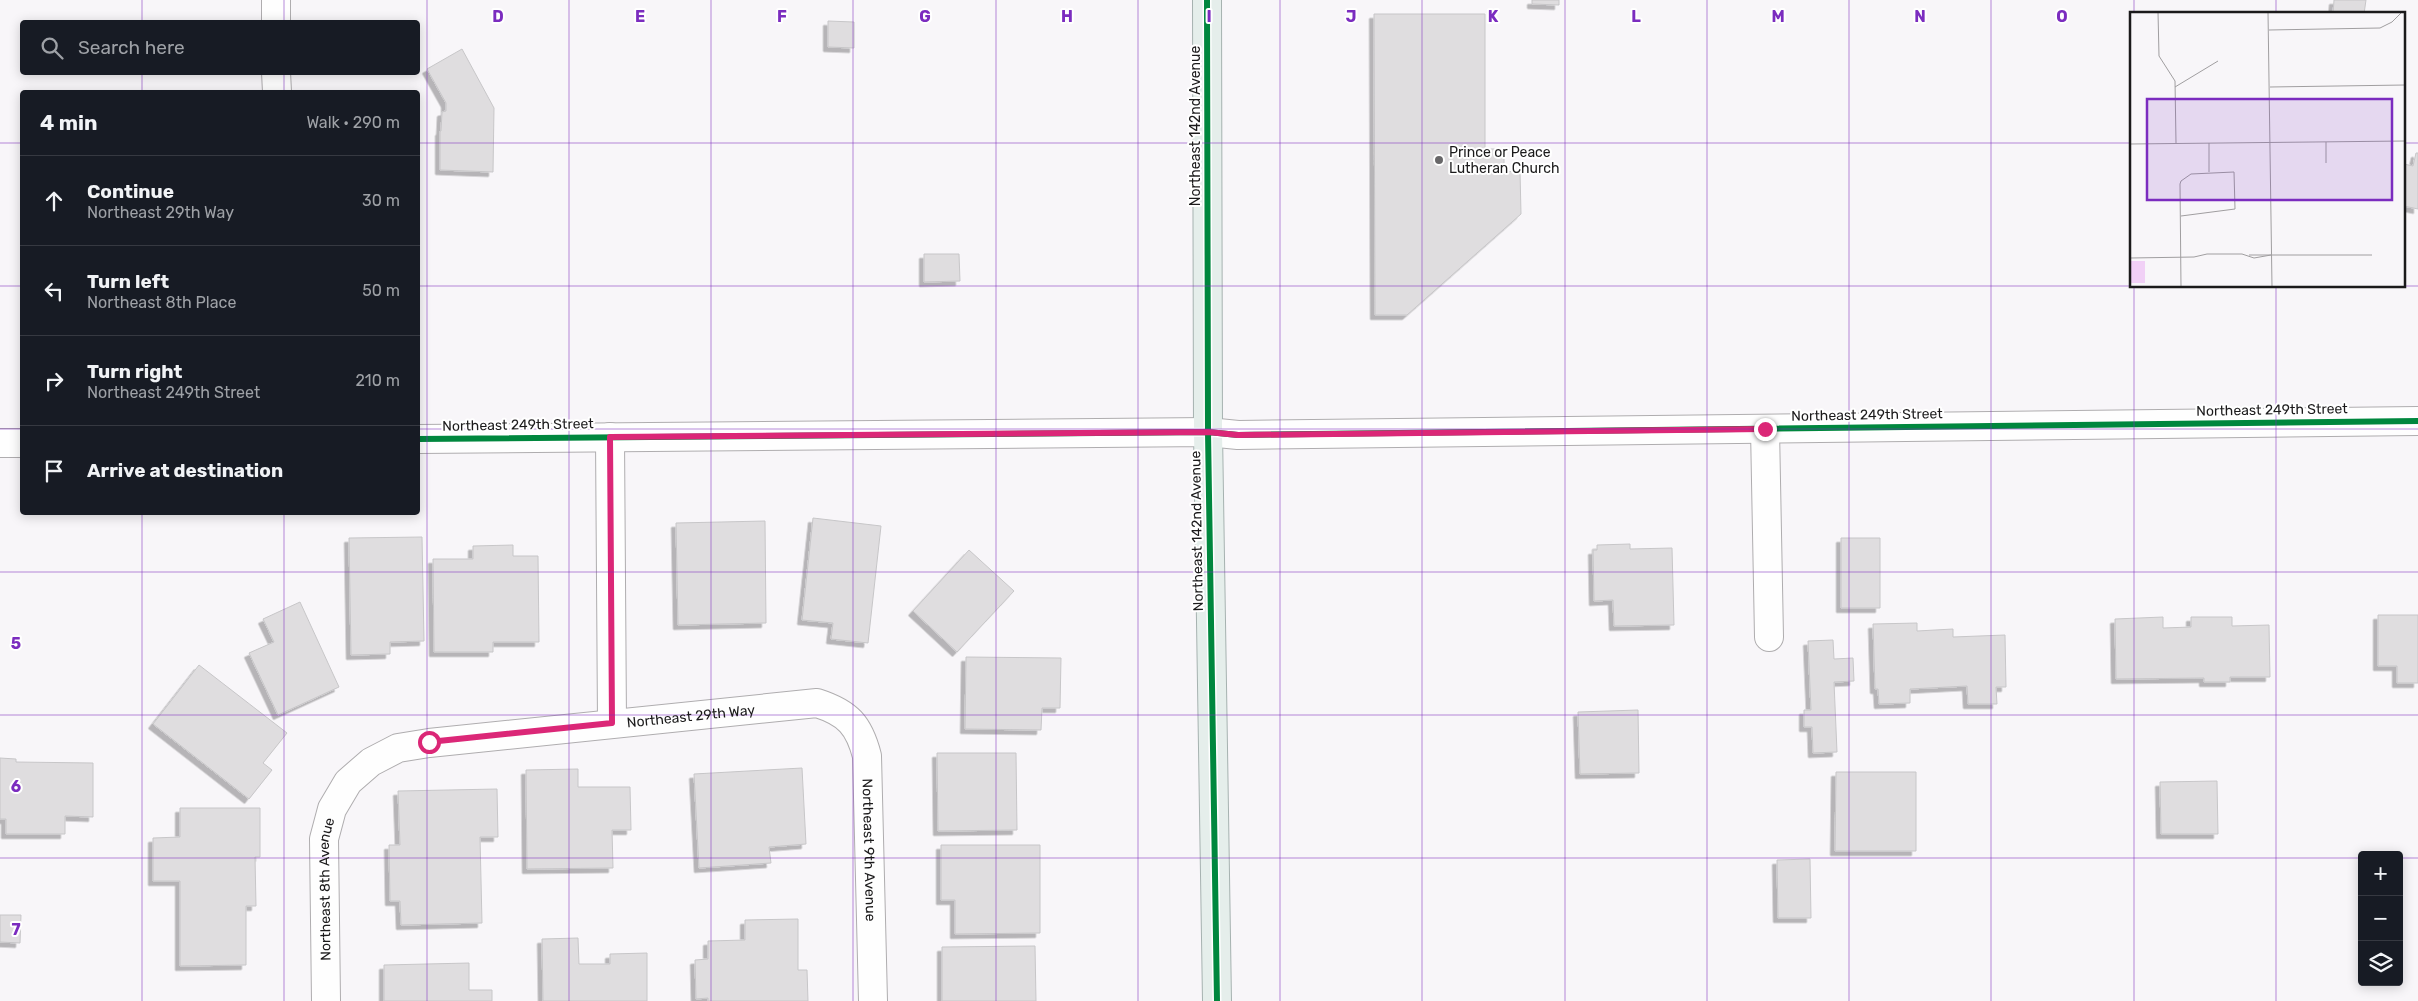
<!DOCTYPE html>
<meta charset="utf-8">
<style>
:root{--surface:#171b24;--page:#242831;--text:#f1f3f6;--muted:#9ea1a6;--line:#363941}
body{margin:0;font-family:Rubik,sans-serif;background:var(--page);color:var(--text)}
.controls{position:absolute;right:15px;bottom:15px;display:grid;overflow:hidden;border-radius:5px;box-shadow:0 2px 12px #0003}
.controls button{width:45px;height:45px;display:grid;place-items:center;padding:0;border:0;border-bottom:1px solid var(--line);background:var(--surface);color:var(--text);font:25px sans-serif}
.stop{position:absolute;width:15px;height:15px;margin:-11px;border:4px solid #db2777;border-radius:50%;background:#fff}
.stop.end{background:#db2777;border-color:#fff;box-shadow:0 1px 5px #0008}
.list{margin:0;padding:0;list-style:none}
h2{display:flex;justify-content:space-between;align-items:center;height:65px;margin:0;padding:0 20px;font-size:21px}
h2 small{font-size:16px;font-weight:400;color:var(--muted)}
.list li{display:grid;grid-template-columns:32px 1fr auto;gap:15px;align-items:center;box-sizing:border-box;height:90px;padding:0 20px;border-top:1px solid var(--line)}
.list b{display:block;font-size:19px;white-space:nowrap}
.list p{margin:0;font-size:16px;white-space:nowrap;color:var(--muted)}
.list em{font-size:16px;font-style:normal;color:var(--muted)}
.icon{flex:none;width:28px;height:28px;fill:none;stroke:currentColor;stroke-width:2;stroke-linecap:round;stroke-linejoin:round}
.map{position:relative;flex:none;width:2418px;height:1001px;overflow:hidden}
.search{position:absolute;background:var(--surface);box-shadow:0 2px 12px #0003;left:20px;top:20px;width:400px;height:55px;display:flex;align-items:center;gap:12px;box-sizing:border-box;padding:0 18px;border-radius:5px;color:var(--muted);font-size:19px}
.panel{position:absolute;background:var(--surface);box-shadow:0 2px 12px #0003;left:20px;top:90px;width:400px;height:425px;border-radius:5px}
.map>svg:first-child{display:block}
</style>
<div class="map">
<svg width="2418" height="1001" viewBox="0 0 2418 1001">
<defs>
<filter id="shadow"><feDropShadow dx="-4.5" dy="4.5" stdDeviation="0" flood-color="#0004"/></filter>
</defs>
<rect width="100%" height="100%" fill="#f8f6f9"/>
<path fill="#dfdddf" stroke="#c7c6c8" filter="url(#shadow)" d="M1532,0H1559V5L1532,4Z
M2334,0H2366L2364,14H2333Z
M1374,14H1485V149H1504V172L1520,171L1521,214L1407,315H1375Z
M828,21L854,22V48L828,47Z
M462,49L494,108L493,172L440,170V131H441L442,112L446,111V103L427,69Z
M2416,153H2418V209L2404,206V164L2413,166Z
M924,254H959L960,281L924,282Z
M813,518L881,526L868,643L831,639L833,623L802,620Z
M765,521L766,623L678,625L676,523Z
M422,537L424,641L390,642V654L351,655L349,538Z
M1841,538H1880V608H1841Z
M1630,544V549L1672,548L1674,625L1614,626L1613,600L1594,601L1593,550H1597V545Z
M513,545V556H538L539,642H493V652H434L433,559H473V546Z
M969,550L1014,591L957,652L913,611Z
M300,602L339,687L278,715L249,653L274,642L263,619Z
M2378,615H2418V683H2397V666H2378Z
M2163,617V628L2191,627V617H2232V626L2269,625L2270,677H2230V682H2204V678L2116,679L2115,619Z
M1917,623V631L1953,629V637L2005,635L2006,687H1996L1997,704H1968L1967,686L1910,689V703L1879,704L1878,689H1875L1873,624Z
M1833,640L1834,659L1853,658L1854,681L1834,682L1837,752L1813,753L1812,727H1804V710H1811L1808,641Z
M966,657L1061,658L1060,708H1042L1041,730L965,729Z
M199,665L287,733L263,763L272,770L249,799L153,724Z
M1638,710L1639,773L1580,774L1578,712Z
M937,753H1016L1017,830L938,831Z
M0,758L16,759V762L93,763V817L65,816V834H6V819H0Z
M802,768L806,844L769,847L771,863L699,868L694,774Z
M578,769V787H630L631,830H612L613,868L527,869L526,770Z
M1836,772H1916V851H1835Z
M2217,781L2218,834H2161L2160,782Z
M497,789L498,837H480L482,923L401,925L400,901H390L389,845H400L398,791Z
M180,808H260V857H255L256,906H246V965L180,966V881H153V838L180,837Z
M941,845H1040V933L955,934V900H941Z
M1810,859L1811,918H1778L1777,860Z
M0,915H21L20,943L0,942Z
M798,919V970H807L808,1001H708V998L696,999L695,960L708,959V941L745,940V920Z
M578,938L579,964H610V954L647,953V1001H543L542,939Z
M1035,946L1036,1001H942V947Z
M469,963V990H492V1001H384V965Z"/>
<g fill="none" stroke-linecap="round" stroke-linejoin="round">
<defs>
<g id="minor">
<path d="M276,0V22"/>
<path d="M276,72L277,92"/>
<path d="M1765,429L1769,637"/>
<path d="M610,437L612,723"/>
<path d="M418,439L1208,432L1238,435L2418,421"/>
<path d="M0,443H22"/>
<path id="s1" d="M326,1001L324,839L332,809L348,782L371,762L398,748L429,743L817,703C848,713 859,725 867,756L873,1001"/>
</g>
<path id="major" d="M1207,0L1208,432L1217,1001"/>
</defs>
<use href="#minor" stroke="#afadaf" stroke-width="30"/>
<use href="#major" stroke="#a6b2b0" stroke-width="30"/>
<use href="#minor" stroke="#fefefe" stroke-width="28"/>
<use href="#major" stroke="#e5eeeb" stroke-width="28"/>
<defs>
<path id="cycleway" d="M1207,0L1208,432L1217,1001
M418,439L1208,432L1238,435L2418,421"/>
</defs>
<use href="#cycleway" stroke="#fff" stroke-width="9"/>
<use href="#cycleway" stroke="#00873e" stroke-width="6"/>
</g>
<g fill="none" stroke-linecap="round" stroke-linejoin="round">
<path stroke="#db2777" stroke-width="6" d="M429,742L612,723L610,437L1208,432L1238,435L1765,429"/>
</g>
<path fill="none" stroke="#7b2cbf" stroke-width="1" stroke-opacity="0.55" d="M142,0V22M284,0V22M427,0V1001M569,0V1001M711,0V1001M853,0V1001M996,0V1001M1138,0V1001M1280,0V1001M1422,0V1001M1565,0V1001M1707,0V1001M1849,0V1001M1991,0V1001M2134,0V14M2276,0V14M142,72V92M284,72V92M0,143H22M418,143H2132M2404,143H2418M0,286H22M418,286H2132M2134,286V1001M2276,286V1001M2404,286H2418M0,429H22M418,429H2418M142,512V1001M284,512V1001M0,572H2418M0,715H2418M0,858H2362M2399,858H2418"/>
<circle fill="#686769" stroke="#fff" stroke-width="2" cx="1439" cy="160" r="5"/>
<g text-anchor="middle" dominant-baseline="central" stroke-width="4" stroke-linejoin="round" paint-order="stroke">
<g font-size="14" fill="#1b1a1b" stroke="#fff">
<text transform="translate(1195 126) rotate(-90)">Northeast 142nd Avenue</text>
<text transform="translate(2272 410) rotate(-1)">Northeast 249th Street</text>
<text transform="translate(1867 415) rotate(-1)">Northeast 249th Street</text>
<text transform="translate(518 425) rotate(-1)">Northeast 249th Street</text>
<text transform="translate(1197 531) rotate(-91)">Northeast 142nd Avenue</text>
<text stroke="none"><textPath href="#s1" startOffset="580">Northeast 29th Way</textPath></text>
<text stroke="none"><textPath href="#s1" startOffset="878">Northeast 9th Avenue</textPath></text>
<text stroke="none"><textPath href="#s1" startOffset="112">Northeast 8th Avenue</textPath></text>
</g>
<g font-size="14" fill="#1b1a1b" stroke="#fff" text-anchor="start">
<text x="1449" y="152">Prince or Peace<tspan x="1449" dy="16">Lutheran Church</tspan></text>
</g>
</g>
<g transform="translate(2130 12)">
<rect width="275" height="275" fill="#f8f6f9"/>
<path d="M0,249H15V271H0Z" fill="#f1d0f6"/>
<path fill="none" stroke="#a09ea0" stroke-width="1" d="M28,0L29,44L45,69L46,131M138,0L142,275M139,18L250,16L262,10L272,0M45,75L88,49M140,75L275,73M196,130V151M79,131V160M0,132L275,129M51,204L105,197L104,160L61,162L51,169L50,172L51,275M119,243H242M0,246L64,245L77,242H112L124,246L141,243"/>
<path fill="#7b2cbf" fill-opacity="0.15" stroke="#7b2cbf" stroke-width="2.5" d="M17,87H262V188H17Z"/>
<rect width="275" height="275" fill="none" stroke="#1b1a1b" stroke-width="2.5"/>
</g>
<g font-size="16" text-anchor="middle" font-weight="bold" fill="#7b2cbf" stroke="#fff" stroke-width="4" stroke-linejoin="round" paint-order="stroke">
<text x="498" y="22">D</text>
<text x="640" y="22">E</text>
<text x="782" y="22">F</text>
<text x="925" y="22">G</text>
<text x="1067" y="22">H</text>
<text x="1209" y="22">I</text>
<text x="1351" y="22">J</text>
<text x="1493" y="22">K</text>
<text x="1636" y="22">L</text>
<text x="1778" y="22">M</text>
<text x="1920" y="22">N</text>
<text x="2062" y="22">O</text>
<text x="16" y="649">5</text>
<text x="16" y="792">6</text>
<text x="16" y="935">7</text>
</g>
</svg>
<div class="controls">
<button>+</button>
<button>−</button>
<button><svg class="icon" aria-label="layers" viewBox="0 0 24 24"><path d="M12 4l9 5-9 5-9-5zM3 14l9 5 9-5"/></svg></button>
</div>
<div class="stop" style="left:429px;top:742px"></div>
<div class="stop end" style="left:1765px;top:429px"></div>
<div class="search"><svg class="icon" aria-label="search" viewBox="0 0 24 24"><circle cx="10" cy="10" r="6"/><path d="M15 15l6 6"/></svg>Search here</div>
<section class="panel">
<h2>4 min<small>Walk · 290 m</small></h2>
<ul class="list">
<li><svg class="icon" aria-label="ahead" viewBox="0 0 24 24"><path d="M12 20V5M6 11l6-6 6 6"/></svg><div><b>Continue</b><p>Northeast 29th Way</p></div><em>30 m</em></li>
<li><svg class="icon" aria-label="left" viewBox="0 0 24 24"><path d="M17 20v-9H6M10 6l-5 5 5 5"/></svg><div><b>Turn left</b><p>Northeast 8th Place</p></div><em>50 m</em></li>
<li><svg class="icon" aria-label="right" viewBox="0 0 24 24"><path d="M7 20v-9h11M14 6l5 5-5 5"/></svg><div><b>Turn right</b><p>Northeast 249th Street</p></div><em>210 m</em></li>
<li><svg class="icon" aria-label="arrive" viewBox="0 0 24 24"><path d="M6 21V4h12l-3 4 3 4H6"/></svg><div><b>Arrive at destination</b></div></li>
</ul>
</section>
</div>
